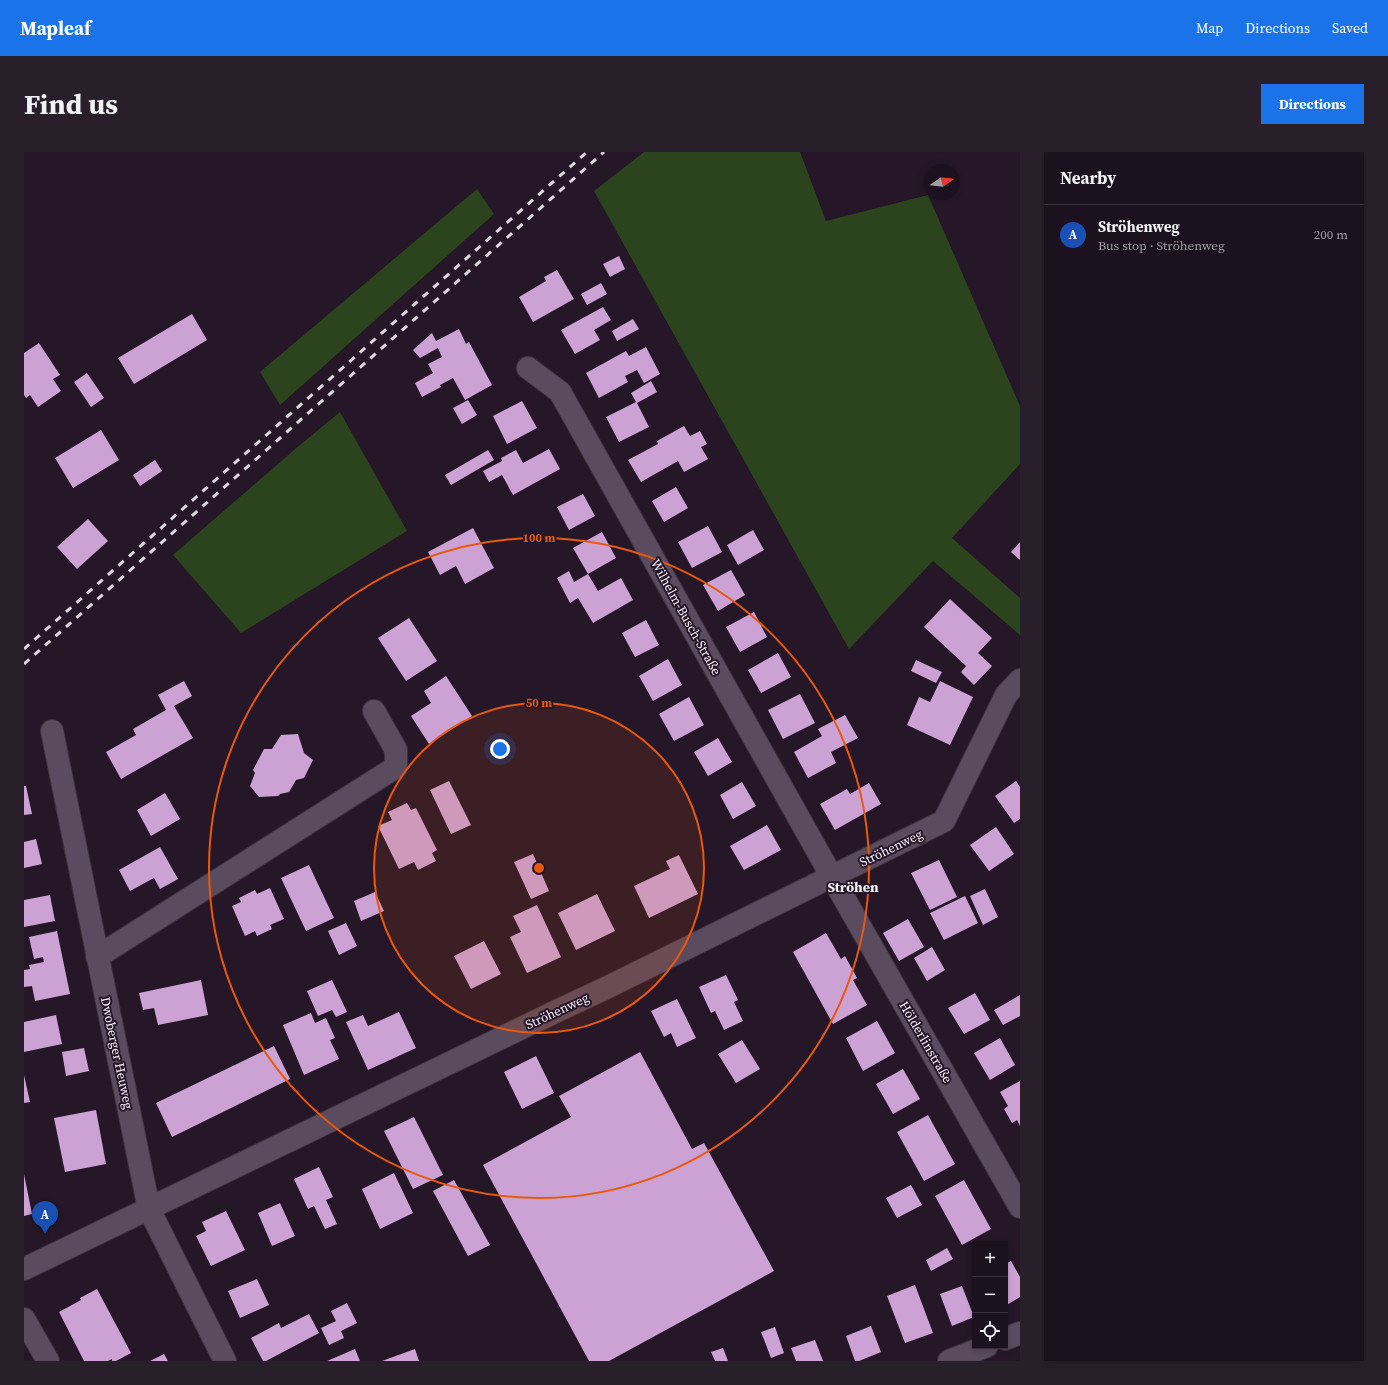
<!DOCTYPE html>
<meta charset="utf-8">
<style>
:root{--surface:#1c111e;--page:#291f2b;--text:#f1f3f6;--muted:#a09da4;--line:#3a313c;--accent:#1a73e8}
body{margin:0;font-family:"Source Serif 4",serif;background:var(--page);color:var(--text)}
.controls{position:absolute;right:12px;bottom:12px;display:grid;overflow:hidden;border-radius:0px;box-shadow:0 2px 6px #0003}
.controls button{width:36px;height:36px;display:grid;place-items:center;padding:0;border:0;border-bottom:1px solid var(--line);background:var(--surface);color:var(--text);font:20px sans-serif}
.compass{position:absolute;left:900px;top:12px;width:36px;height:36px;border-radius:50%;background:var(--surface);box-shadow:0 2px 6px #0003;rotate:76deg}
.you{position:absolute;left:476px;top:597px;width:14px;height:14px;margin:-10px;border:3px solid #fff;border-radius:50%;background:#1a73e8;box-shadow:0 0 0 6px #1a73e833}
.badge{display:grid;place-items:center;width:26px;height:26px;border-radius:50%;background:var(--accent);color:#fff;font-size:13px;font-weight:700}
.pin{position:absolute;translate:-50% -33px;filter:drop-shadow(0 1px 2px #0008)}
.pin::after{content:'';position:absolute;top:21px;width:14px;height:12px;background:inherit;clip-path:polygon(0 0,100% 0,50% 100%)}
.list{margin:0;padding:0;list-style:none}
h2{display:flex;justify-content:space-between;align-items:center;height:52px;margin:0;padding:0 16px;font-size:17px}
h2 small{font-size:13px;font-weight:400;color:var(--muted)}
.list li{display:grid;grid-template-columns:26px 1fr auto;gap:12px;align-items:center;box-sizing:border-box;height:60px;padding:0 16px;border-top:1px solid var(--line)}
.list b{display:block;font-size:15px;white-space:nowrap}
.list p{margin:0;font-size:13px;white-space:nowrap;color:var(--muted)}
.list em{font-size:13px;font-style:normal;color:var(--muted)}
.icon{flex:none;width:22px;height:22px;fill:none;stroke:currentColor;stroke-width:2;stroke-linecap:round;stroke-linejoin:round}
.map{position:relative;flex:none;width:996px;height:1209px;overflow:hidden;border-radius:0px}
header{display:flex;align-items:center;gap:24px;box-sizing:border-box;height:56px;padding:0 20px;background:var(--accent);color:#fff}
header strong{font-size:19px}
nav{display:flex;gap:22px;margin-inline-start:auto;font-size:14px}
.intro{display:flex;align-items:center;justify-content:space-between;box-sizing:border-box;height:96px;padding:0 24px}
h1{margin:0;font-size:28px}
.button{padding:10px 18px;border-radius:0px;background:var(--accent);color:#fff;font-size:14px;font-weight:700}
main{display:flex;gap:24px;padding:0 24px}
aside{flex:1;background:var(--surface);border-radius:0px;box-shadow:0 2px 6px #0003}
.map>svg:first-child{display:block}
</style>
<header>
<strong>Mapleaf</strong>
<nav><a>Map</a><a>Directions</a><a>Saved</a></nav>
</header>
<div class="intro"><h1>Find us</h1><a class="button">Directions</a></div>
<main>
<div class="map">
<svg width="996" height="1209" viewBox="0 0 996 1209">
<rect width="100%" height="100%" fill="#251728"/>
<path fill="#2b441d" d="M620,0H776L802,69L904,43L996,254V312L928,386L996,446V483L909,409L825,497L570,39Z
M453,37L470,62L256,253L236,220Z
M316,260L383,379L217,481L149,403L270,298Z"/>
<path fill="#cca2d5" d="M595,104L601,117L586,125L579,112Z
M533,118L550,147L509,170L495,145L522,129L520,125Z
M577,131L583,142L563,153L557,142Z
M579,155L587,168L570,178L576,188L551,202L537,178Z
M168,162L183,188L110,232L94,206Z
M609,167L615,177L593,189L588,179Z
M435,177L442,192L445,190L468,233L441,248L429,226L416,233L417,235L398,245L391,231L409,221L404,212L418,205L414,196L396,206L389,198L408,181L412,189Z
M15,191L36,223L29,227L37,239L14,255L6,243L2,246L0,243V201Z
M622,195L636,222L620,231L613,218L601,224L604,230L575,246L562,221L602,199L605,204Z
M63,221L80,246L67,255L50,230Z
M627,229L633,240L613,251L625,275L595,290L582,265L612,250L607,241Z
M444,248L453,263L438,272L429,256Z
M498,249L513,276L483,292L469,264Z
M660,274L666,284L676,279L683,292L677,295L684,307L660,320L654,309L617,330L604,308L634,292L633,289Z
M77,278L95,308L49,336L31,306Z
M525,297L536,317L489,343L478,323L465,330L459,319L478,309L477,306L492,298L499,311Z
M464,298L470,308L427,333L421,323Z
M131,308L138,319L116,334L109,323Z
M652,335L664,356L640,370L628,349Z
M559,342L571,364L545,378L533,355Z
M64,367L84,389L53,417L33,395Z
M684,374L698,400L668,416L654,390Z
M449,376L470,416L441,432L432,414L416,423L404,400Z
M729,378L740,398L714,413L703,393Z
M578,380L592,406L564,422L549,396Z
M996,390V408L987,400Z
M707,418L721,443L694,459L679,433Z
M545,419L550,430L564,422L574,439L597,426L609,448L569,471L554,446L546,451L533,426Z
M926,447L968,486L954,501L968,514L950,533L937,520L942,514L900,475Z
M730,460L743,485L716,500L702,475Z
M385,466L413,509L382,529L354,486Z
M622,468L635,493L611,505L598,481Z
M754,501L767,525L737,541L724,518Z
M644,507L658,533L629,549L615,524Z
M892,508L918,520L912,531L887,519Z
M422,524L448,564L405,592L387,564L407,551L400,539Z
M160,529L168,544L150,554L169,586L97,627L82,600L112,583L109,577L142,558L134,543Z
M916,529L949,545L926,593L883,573L895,545L906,550Z
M776,542L791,571L759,587L744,558Z
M665,545L680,573L650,589L635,562Z
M821,563L834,586L807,600L812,611L784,626L770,600L798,584L794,577Z
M274,582L280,601L289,608L280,626L272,628L265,640L256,642L254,644L235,645L226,634L231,621L229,618L240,597H248L257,583Z
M694,586L708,610L684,624L670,600Z
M425,629L447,673L427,682L406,638Z
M992,629L996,635V667L990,671L971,644Z
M718,630L732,654L709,667L696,643Z
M845,631L857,652L811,678L796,652L823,637L826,642Z
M0,634H2L8,662L0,663Z
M141,641L156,667L127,684L113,658Z
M383,651L387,658L392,656L413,698L408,701L412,709L394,718L390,710L375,717L354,674L368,668L364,660Z
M743,673L757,698L720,718L706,694Z
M972,675L990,702L965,719L946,693Z
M12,687L18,712L0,716V690Z
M136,695L154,727L136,737L130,726L106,739L95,718Z
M509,702L525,739L507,747L490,710Z
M655,703L674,742L625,766L610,734L646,717L642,709Z
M915,708L933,745L906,758L887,721Z
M285,713L310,766L282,779L257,726Z
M246,736L260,767L246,773L248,777L233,784L231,779L221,784L208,754L217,750L215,746L231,738L233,742Z
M961,737L974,765L959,773L946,744Z
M351,740L360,759L337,769L330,749Z
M573,742L591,779L552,798L534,761Z
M26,743L31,769L0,775V748Z
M941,744L954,771L920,788L906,761Z
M513,753L537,805L503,821L486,785L497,780L489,764Z
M884,767L900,795L875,809L859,781Z
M322,771L333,794L315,803L304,779Z
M33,779L46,842L11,849L8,834L0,835V818L6,817L5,813L20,810L19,805L10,807L5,785Z
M802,781L817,807L821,804L833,826L829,828L843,853L809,872L769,800Z
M460,789L477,822L447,837L430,804Z
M908,795L921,818L903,829L890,806Z
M702,823L714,848L710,850L719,869L700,878L691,859L687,861L675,835Z
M177,828L184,863L134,873L130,856L119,858L115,841Z
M308,828L323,860L312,865L308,858L294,864L283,839Z
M951,841L966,868L940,882L924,856Z
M996,843V864L979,873L970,858Z
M653,847L672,886L653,895L647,881L640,885L627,859Z
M375,860L392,896L344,918L322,870L339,863L344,874Z
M287,861L291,871L302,866L311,886L306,888L315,907L280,923L259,873Z
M32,863L38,892L0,900V870Z
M853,869L871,901L839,919L822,886Z
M976,886L991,913L966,928L950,901Z
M718,888L736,917L712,931L694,902Z
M250,894L266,927L148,985L132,951Z
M60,896L65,919L42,924L38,900Z
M616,900L668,997L680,991L750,1119L585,1209H565L459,1013L547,965L535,944Z
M512,904L530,941L498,957L480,920Z
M879,917L896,947L869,962L852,932Z
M0,923L6,950L0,951Z
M996,929V974L993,968L988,971L980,957L984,954L976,940Z
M72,958L82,1012L41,1020L30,966Z
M904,963L931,1012L900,1029L873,980Z
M390,965L419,1023L389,1037L360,979Z
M295,1015L309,1045L302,1048L313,1072L301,1077L290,1054L284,1057L270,1027Z
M370,1021L389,1061L356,1077L338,1037Z
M0,1022L8,1062L0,1064Z
M430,1028L466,1093L444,1104L409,1039Z
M940,1028L967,1077L938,1093L911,1044Z
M887,1033L898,1053L873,1066L862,1046Z
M256,1051L271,1084L248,1094L234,1061Z
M202,1059L221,1098L187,1114L172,1084L182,1079L178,1070Z
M923,1096L929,1107L907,1119L902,1108Z
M987,1109L996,1125V1145L981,1154V1112Z
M233,1127L245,1153L216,1166L204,1139Z
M891,1133L909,1181L881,1191L863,1144Z
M938,1134L950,1165L928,1174L916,1142Z
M73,1137L107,1201L92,1209H88V1207L84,1209H60L35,1160L57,1148L56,1146Z
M323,1151L333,1171L317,1179L320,1186L305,1193L297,1176L312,1169L307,1159Z
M285,1162L295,1181L242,1209H239L227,1186L255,1171L257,1176Z
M847,1174L857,1200L835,1209H831L822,1184Z
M751,1175L760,1201L747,1206L737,1180Z
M791,1188L799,1209H772L767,1196Z
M699,1196L704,1209H691L687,1200Z
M331,1197L336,1209H303Z
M391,1197L395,1209H358Z
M140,1202L144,1209H126Z"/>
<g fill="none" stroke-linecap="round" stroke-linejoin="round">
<defs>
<path id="minor" d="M504,216L536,240L808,725L996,1055
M28,579L125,1057L201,1209
M73,805L372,615V598L350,559
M0,1117L535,858L582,836L920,669L982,543L996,528
M0,1167L24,1209
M981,1187L996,1181
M925,1209L963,1194"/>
</defs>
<use href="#minor" stroke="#3d333f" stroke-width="24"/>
<use href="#minor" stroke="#5b4b5f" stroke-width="22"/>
<path stroke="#e0d6e2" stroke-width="3" stroke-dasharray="7 7" stroke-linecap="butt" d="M0,497L563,0
M0,512L580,0"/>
</g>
<circle cx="515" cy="716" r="165" fill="#e8590c" fill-opacity=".12"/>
<g fill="none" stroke="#e8590c" stroke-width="2">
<circle cx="515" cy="716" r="165"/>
<circle cx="515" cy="716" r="330"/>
</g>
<g text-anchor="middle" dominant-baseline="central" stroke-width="4" stroke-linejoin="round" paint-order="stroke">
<g font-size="13" fill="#fbf1fd" stroke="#251728">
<text transform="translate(662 465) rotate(61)">Wilhelm-Busch-Straße</text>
<text transform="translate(867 696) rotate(-26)">Ströhenweg</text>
<text transform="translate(533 859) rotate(-25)">Ströhenweg</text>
<text transform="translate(902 890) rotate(60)">Hölderlinstraße</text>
<text transform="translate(93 901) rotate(78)">Dwoberger Heuweg</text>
</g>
<g font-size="14" font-weight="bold" fill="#fbf1fd" stroke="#251728">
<text x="829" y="735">Ströhen</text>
</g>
</g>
<circle cx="515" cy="716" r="6" fill="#e8590c" stroke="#251728" stroke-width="2"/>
<g font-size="12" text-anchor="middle" font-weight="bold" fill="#e8590c" stroke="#251728" stroke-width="4" stroke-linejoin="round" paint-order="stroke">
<text x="515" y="390">100 m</text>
<text x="515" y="555">50 m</text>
</g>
</svg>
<div class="controls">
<button>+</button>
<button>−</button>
<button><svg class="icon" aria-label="locate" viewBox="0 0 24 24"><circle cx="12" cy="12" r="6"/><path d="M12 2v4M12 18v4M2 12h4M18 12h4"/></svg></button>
</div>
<svg class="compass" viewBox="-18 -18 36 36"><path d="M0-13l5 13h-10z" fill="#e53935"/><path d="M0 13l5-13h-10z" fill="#a09da4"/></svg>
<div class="you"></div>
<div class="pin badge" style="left:21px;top:1082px;background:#1a4fb4">A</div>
</div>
<aside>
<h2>Nearby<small></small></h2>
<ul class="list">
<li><span class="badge" style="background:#1a4fb4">A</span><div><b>Ströhenweg</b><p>Bus stop · Ströhenweg</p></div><em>200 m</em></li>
</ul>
</aside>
</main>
